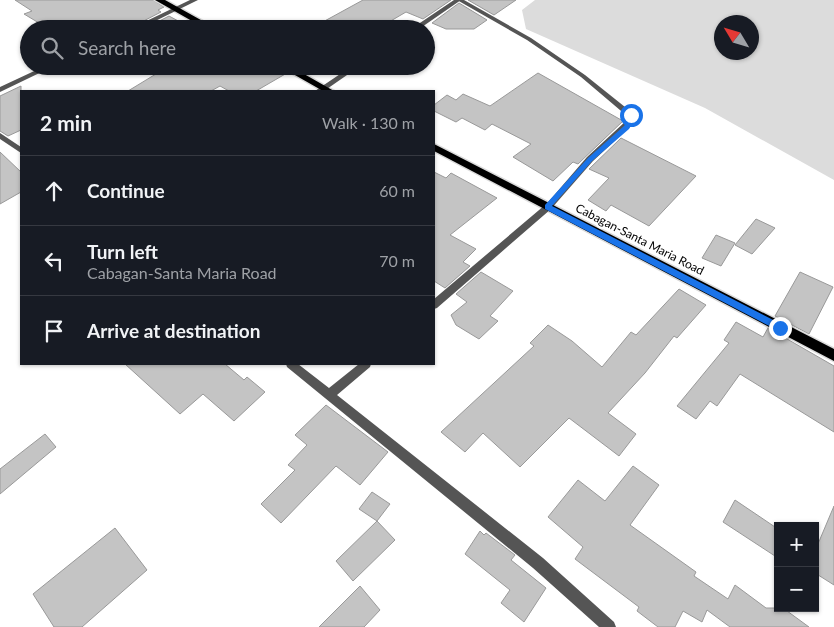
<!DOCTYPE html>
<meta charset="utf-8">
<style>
:root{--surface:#171b24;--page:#20242c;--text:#f1f3f6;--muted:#9ea1a6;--line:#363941}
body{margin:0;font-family:Lato,sans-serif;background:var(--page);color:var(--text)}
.controls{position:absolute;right:15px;bottom:15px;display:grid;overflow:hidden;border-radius:0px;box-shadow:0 1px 4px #0004}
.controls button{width:45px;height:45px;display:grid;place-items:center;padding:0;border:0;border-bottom:1px solid var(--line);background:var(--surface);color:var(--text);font:25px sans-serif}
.compass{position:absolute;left:714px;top:15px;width:45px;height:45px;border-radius:50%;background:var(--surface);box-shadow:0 1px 4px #0004;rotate:308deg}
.stop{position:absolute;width:15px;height:15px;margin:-11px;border:4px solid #1a73e8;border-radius:50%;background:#fff}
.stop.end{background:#1a73e8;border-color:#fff;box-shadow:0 1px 5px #0008}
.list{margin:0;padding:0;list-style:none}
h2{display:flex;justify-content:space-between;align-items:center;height:65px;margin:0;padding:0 20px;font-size:21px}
h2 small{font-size:16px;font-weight:400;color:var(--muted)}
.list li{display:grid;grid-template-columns:32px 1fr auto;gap:15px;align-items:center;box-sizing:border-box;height:70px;padding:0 20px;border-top:1px solid var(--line)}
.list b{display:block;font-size:19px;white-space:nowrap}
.list p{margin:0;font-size:16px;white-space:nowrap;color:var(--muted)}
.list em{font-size:16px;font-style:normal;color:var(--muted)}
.icon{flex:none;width:28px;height:28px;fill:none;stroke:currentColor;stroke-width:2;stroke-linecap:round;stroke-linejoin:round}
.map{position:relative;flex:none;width:834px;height:627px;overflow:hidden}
.search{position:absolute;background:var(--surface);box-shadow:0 1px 4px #0004;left:20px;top:20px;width:415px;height:55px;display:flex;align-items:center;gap:12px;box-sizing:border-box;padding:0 18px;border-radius:28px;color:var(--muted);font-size:19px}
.panel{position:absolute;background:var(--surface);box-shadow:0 1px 4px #0004;left:20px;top:90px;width:415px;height:275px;border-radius:0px}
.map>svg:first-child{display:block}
</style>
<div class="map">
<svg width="834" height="627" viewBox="0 0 834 627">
<rect width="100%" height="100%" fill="#fff"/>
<path fill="#dcdcdc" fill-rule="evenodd" d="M535,0H834V180L705,108L526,29L522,10ZM722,22H752V52H722Z"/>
<path fill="#c4c4c4" stroke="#999" d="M15,0H153L164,7L158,10L161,12L128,29H49L24,14L32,11Z
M363,0H451L423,19L406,12L377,29H310Z
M468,0H516L494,15Z
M459,3L487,20L474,29H446L432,23Z
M169,16L193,29H144Z
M169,66H277L287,73L256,91H229L220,86L211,91H128Z
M538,73L623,121L578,164L573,162L553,181L513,157L531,144L492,124L485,130L462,118L456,122L434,111V105L447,95L456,100L463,94L490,106Z
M21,86V130L8,136L0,131V96Z
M621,138L696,176L649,226L611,205L606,211L588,200L609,178L589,169Z
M0,152L21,172V192L0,204Z
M434,172L446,178L451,173L497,198L450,235L476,249L463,262L470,266L445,288L434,281Z
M756,219L775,228L752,254L735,245Z
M716,235L735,243L721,266L702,258Z
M481,272L513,291L490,316L498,321L479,339L456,325L451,315L467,302L456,294Z
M800,272L833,287L809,334L775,316Z
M679,289L706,305L677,338L674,336L645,373L608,413L636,434L619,456L569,418L520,467L483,433L465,452L441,432L534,346L530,343L548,325L572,341L602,367L631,332L636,335Z
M736,322L763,337L768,328L834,366V432L740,374L717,406L710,401L696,419L677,406L729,343L724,340Z
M125,364H225L244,380L247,377L265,392L234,421L203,394L180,414Z
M326,405L388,452L360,485L336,466L281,523L261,504L295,470L288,465L307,445L295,435Z
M45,434L56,447L0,494V469Z
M633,466L659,485L630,525L696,572L694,576L728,599L735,585L766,608H783L809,627H730L707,610L702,622L683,611L675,627H658L637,611L639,607L575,559L583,547L548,517L578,480L605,501Z
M372,492L390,504L377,521L359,509Z
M735,500L778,529V558L723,522Z
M834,506V585L815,573V551Z
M377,521L395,540L353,581L336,561Z
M115,528L147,570L82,627H54L33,594Z
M480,531L484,535L486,533L515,555L511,560L546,588L524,622L501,603L510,590L465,554Z
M360,586L380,610L364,627H319Z"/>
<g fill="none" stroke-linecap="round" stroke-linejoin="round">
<defs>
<path id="primary" d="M155,0H165L217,29H206Z
M279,66H290L334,91H323Z
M434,144L834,349V361L434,151Z"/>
</defs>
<use href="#primary" stroke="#dbdbdb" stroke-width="3"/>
<path fill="#555" fill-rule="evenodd" d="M190,0H198L139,29H130Z
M454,0H461L419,29H411Z
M45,66H54L0,92V87Z
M352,66H360L324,91H315Z
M0,133L21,147V153L0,139Z
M548,204L551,205L552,207L551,209L437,308L434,309V299L545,205Z
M286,364H298L329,388L359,364H371L370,367L337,395L543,558L614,622L616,627H599L533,568L287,367Z"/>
<path fill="#555" fill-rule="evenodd" d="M457,0H464L531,38L585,75L635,115L634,123L593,161L551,209L548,210L544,207L587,157L627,120V116L581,77L527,40Z"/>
<use href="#primary" fill="#000" fill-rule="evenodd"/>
</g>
<path fill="#1a73e8" d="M631,113L634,115V121L629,129L592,161L552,206L783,325V330H777L545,209V205L588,158L624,126L628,121V115Z"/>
<g text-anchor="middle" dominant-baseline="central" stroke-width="4.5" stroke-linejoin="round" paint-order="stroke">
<g font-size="12" fill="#000" stroke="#fff">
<text transform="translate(640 239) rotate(27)">Cabagan-Santa Maria Road</text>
</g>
</g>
</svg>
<div class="controls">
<button>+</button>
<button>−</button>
</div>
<svg class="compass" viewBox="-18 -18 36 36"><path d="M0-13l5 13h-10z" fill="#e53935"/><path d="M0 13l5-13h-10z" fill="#9ea1a6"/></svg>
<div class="stop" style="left:631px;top:115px"></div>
<div class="stop end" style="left:780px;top:328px"></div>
<div class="search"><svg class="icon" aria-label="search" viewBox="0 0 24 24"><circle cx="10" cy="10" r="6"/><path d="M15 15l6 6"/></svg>Search here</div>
<section class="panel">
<h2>2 min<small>Walk · 130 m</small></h2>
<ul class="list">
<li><svg class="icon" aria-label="ahead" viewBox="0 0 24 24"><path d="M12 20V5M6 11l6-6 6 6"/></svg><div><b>Continue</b></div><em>60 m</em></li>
<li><svg class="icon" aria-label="left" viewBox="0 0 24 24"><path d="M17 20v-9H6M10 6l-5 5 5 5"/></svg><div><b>Turn left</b><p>Cabagan-Santa Maria Road</p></div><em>70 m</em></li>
<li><svg class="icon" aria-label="arrive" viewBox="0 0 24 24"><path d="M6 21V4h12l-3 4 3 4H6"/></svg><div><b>Arrive at destination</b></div></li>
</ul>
</section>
</div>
